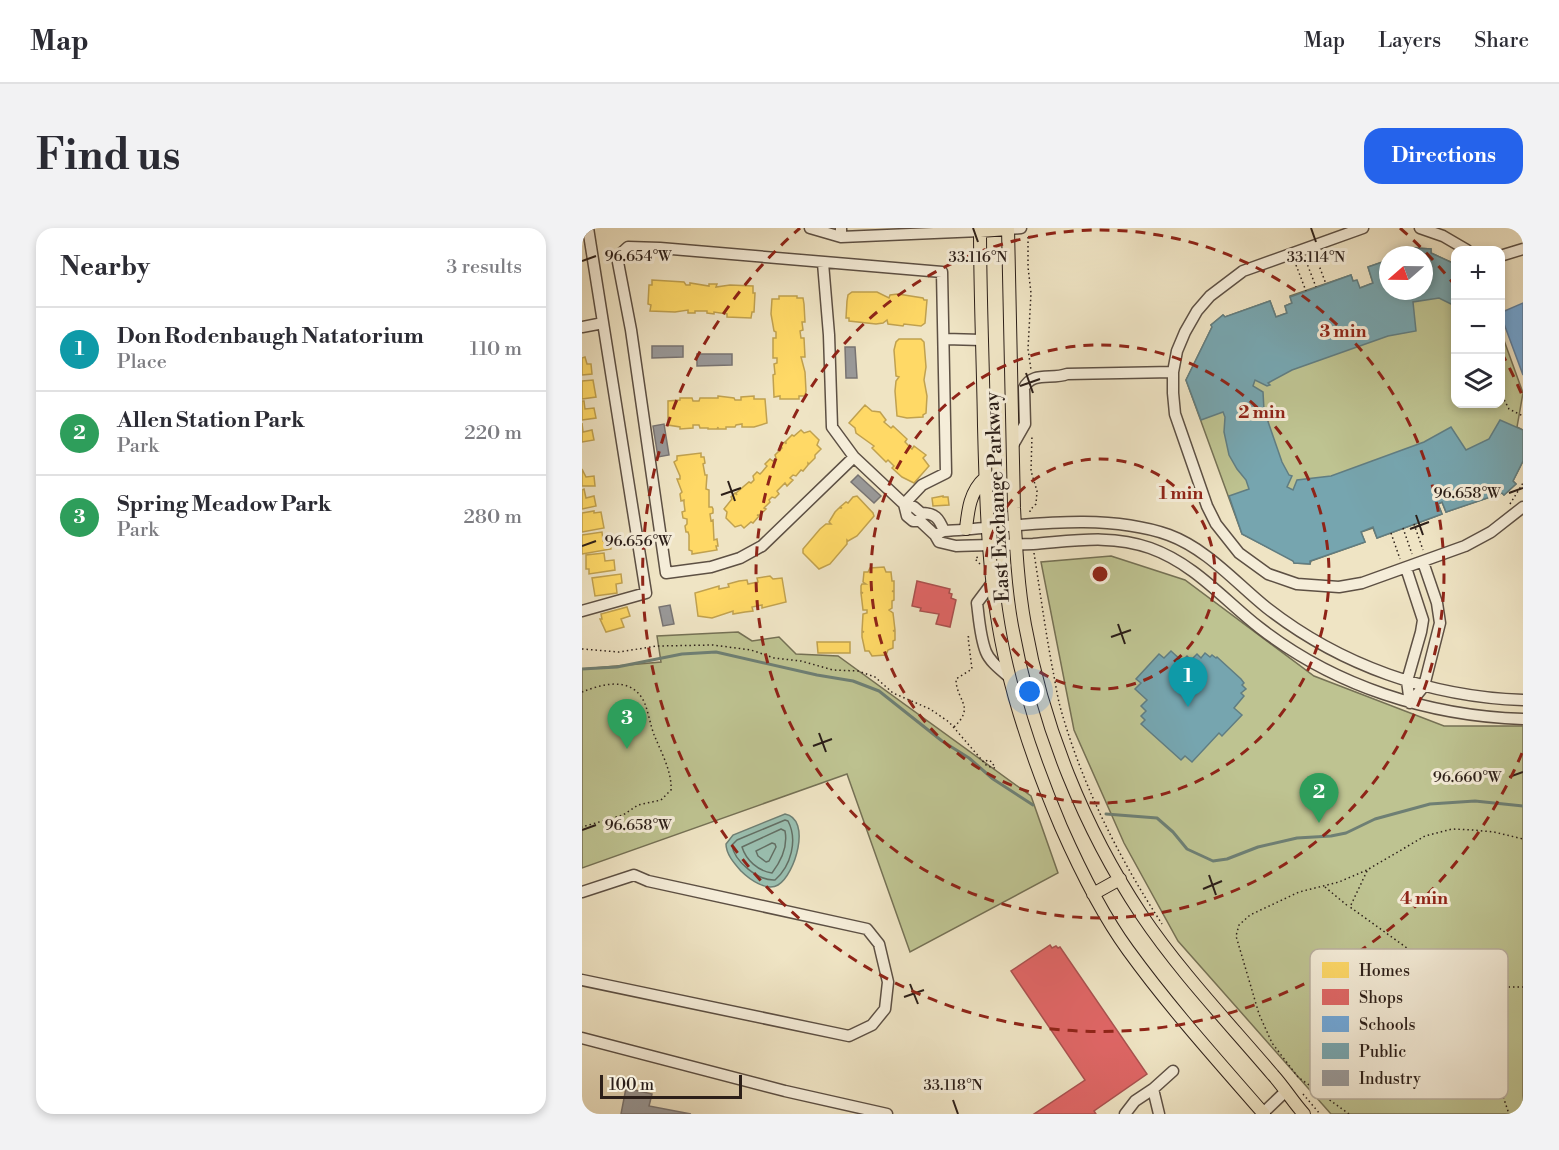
<!DOCTYPE html>
<meta charset="utf-8">
<style>
:root{--surface:#fff;--page:#f2f2f3;--text:#2b2b33;--muted:#7c7c81;--line:#e1e1e2;--accent:#2563eb}
body{margin:0;font-family:"Libre Bodoni",serif;background:var(--page);color:var(--text)}
.controls{position:absolute;right:18px;top:18px;display:grid;overflow:hidden;border-radius:12px;box-shadow:0 3px 9px #0003}
.controls button{width:54px;height:54px;display:grid;place-items:center;padding:0;border:0;border-bottom:2px solid var(--line);background:var(--surface);color:var(--text);font:30px sans-serif}
.compass{position:absolute;left:797px;top:18px;width:54px;height:54px;border-radius:50%;background:var(--surface);box-shadow:0 3px 9px #0003;rotate:250deg}
.scale{position:absolute;left:18px;bottom:15px;width:142px;box-sizing:border-box;padding-left:6px;border:3px solid #2c1f19;border-top:0;font-size:16px;line-height:21px;white-space:nowrap;color:#2c1f19;-webkit-text-stroke:4px #f5edd9;paint-order:stroke}
.you{position:absolute;left:448px;top:464px;width:21px;height:21px;margin:-15px;border:4px solid #fff;border-radius:50%;background:#1a73e8;box-shadow:0 0 0 9px #1a73e833}
.badge{display:grid;place-items:center;width:39px;height:39px;border-radius:50%;background:var(--accent);color:#fff;font-size:20px;font-weight:700}
.pin{position:absolute;translate:-50% -50px;filter:drop-shadow(0 2px 3px #0008)}
.pin::after{content:'';position:absolute;top:32px;width:21px;height:18px;background:inherit;clip-path:polygon(0 0,100% 0,50% 100%)}
.list{margin:0;padding:0;list-style:none}
h2{display:flex;justify-content:space-between;align-items:center;height:78px;margin:0;padding:0 24px;font-size:26px}
h2 small{font-size:20px;font-weight:400;color:var(--muted)}
.list li{display:grid;grid-template-columns:39px 1fr auto;gap:18px;align-items:center;box-sizing:border-box;height:84px;padding:0 24px;border-top:2px solid var(--line)}
.list b{display:block;font-size:22px;white-space:nowrap}
.list p{margin:0;font-size:20px;white-space:nowrap;color:var(--muted)}
.list em{font-size:20px;font-style:normal;color:var(--muted)}
.icon{flex:none;width:33px;height:33px;fill:none;stroke:currentColor;stroke-width:2;stroke-linecap:round;stroke-linejoin:round}
.map{position:relative;flex:none;width:941px;height:886px;overflow:hidden;border-radius:18px}
header{display:flex;align-items:center;gap:36px;box-sizing:border-box;height:84px;padding:0 30px;background:var(--surface);border-bottom:2px solid var(--line)}
header strong{font-size:28px}
nav{display:flex;gap:33px;margin-inline-start:auto;font-size:21px}
.intro{display:flex;align-items:center;justify-content:space-between;box-sizing:border-box;height:144px;padding:0 36px}
h1{margin:0;font-size:42px}
.button{padding:15px 27px;border-radius:18px;background:var(--accent);color:#fff;font-size:21px;font-weight:700}
main{display:flex;gap:36px;padding:0 36px}
aside{flex:1;background:var(--surface);border-radius:18px;box-shadow:0 3px 9px #0003}
.map>svg:first-child{display:block}
</style>
<header>
<strong>Map</strong>
<nav><a>Map</a><a>Layers</a><a>Share</a></nav>
</header>
<div class="intro"><h1>Find us</h1><a class="button">Directions</a></div>
<main>
<aside>
<h2>Nearby<small>3 results</small></h2>
<ul class="list">
<li><span class="badge" style="background:#0f9aa8">1</span><div><b>Don Rodenbaugh Natatorium</b><p>Place</p></div><em>110 m</em></li>
<li><span class="badge" style="background:#2e9e5b">2</span><div><b>Allen Station Park</b><p>Park</p></div><em>220 m</em></li>
<li><span class="badge" style="background:#2e9e5b">3</span><div><b>Spring Meadow Park</b><p>Park</p></div><em>280 m</em></li>
</ul>
</aside>
<div class="map">
<svg width="941" height="886" viewBox="0 0 941 886">
<rect width="100%" height="100%" fill="#efe4c4"/>
<filter id="stains"><feTurbulence type="fractalNoise" baseFrequency=".00333" numOctaves="4"/><feColorMatrix values="0 0 0 0 .2 0 0 0 0 .09 0 0 0 0 .02 0 0 0 .5 -.17"/></filter>
<radialGradient id="worn" r=".72"><stop offset=".6" stop-color="#630" stop-opacity="0"/><stop offset="1" stop-color="#630" stop-opacity=".3"/></radialGradient>
<path fill="#bec391" stroke="#757155" stroke-width="1.5" d="M833,20L849,21V25L873,36V176H918L919,104L941,165L935,199L941,202V233L931,253L934,256L922,267L920,265L864,284L860,274L856,276L860,286L795,310L791,300L779,304L783,314L729,333L728,336L712,335L711,332L660,306L604,152L630,99L629,97L641,87L643,89L688,73L694,89L705,85L703,78L710,75L708,68L769,47L771,53L778,60L791,55L786,39L806,32V63H842V27H821L833,23Z
M529,328L603,352L732,448L862,498H941V886H749L596,713L542,615L492,502L459,334Z
M156,404L170,413L197,409L214,426L256,428L449,568L476,645L328,724L265,546L0,640V441L79,434L75,408Z"/>
<path fill="#9abfb0" stroke="#6e7f74" stroke-width="1.5" d="M203,586C230,591 213,647 196,657C185,664 167,651 159,643C152,635 144,626 144,616L151,607Z"/>
<path fill="#ffd966" stroke="#c0a14f" stroke-width="1.5" d="M70,52L102,54L104,57H108V55L127,58V56H135L134,59L148,57L171,58V65H173L172,84H170L169,90L145,89V86L132,84V86L125,85V83H113V85H106V82L93,84L68,83L69,77L66,76L67,57H70Z
M270,64H295L307,70L308,67L316,66L341,70L342,72H345L343,95L339,98L322,96L321,98L306,96L305,92L301,95L294,96L267,93V90H264L265,73L266,67Z
M197,68H215V70H221L222,76L223,94H220L221,102L218,103L219,110H222L223,129H219L223,144L224,163L223,168H217V171H198V168L192,169L191,147L193,146L192,136L195,135V130H191V110H194V104L192,103L189,86L190,71H197Z
M317,111H339L342,114L344,139L342,152L345,168L344,185L341,187V189L325,190L315,188L313,163L314,153L317,149L314,148L312,122L314,114Z
M3,129L5,136H9L10,146L0,147V130Z
M11,152L14,169L0,171V153Z
M136,168L152,170L153,172H159V169L172,168V171H183L185,195L172,199H160V196L154,197L153,199H144V201H136V199L135,201H126V200H118L117,197H111V200L98,201V199L86,197V173L98,172V170H110L111,173H117L118,170H136Z
M0,173H2L3,181L12,180L14,190L0,192Z
M283,177L290,183L298,184L304,192L302,194L309,200L311,198L325,211L323,214L330,221L332,218L344,227L341,230L347,238L332,255L320,249L310,240L312,238L306,232L304,234L290,220L292,218L274,205L273,200L267,195Z
M0,195L1,204L10,202L12,212L0,214Z
M219,202L222,205L228,203L237,212L235,217L239,221L233,227V230L227,236L226,235V237L221,243L219,242L214,248L211,247L208,250L211,252L205,258L203,255L195,263L197,266L193,270L190,269L187,272L188,274L182,280L184,281L178,287H175L177,288L171,295L169,294L162,300L159,297L153,299L144,290L145,284L142,281L150,271L149,269L153,265L155,267L154,265L167,254L169,255L172,252L171,248L175,244L178,246L180,244L185,238L183,236L188,231L191,233L194,230L193,227L200,220L198,218L203,214L204,216V213L210,207L212,208Z
M119,225V229H122L123,235L121,236L123,247H125L124,261L127,262V279H130L131,281V285L128,286L129,293L131,292L132,312L135,311L136,318H134L135,322L110,326V323L107,322V307L106,304H104L103,298L105,296V291L101,290L100,284L103,283L102,275V272L99,273L98,266L100,264L95,251H98V248L92,234L95,232V228Z
M0,241L4,249L12,248L13,258H0Z
M2,261L4,270L12,268L14,278L0,281V262Z
M275,268L291,285L292,288L275,308L266,313L265,312V316L248,336L237,341L221,325V321L238,301L244,296H249L247,294L253,284L257,280H260L258,279L264,274L266,275L271,269Z
M361,268V269H366L367,277L351,278L350,270Z
M12,283V285L19,284L22,300L0,304V285Z
M20,304L21,313L28,312L29,321L0,326V307Z
M22,325L23,333L32,332L33,342L7,346V341H4V327Z
M302,339L304,344H309L310,353H312V363H310L312,364V372L310,373V380L307,382L311,385L313,402L311,403H313V412L311,413V420L306,422L304,427L290,428L287,423H283L280,409V404H282L280,403L281,386L285,385V382H281L279,365H281L279,364V358L280,356H284L281,354L282,344H286L288,340Z
M39,346L40,355L34,356L35,365L13,368L10,350Z
M188,348L191,351L200,350L204,374L180,380V377L170,379L171,383L163,384L151,386V383L130,390L116,388L113,365L137,358V361L147,359L146,356L157,353L165,352L166,356L176,354L175,350Z
M45,379L48,388L39,391L42,399L24,404L18,391H20L19,386Z
M235,414H268V425H236Z"/>
<path fill="#e06666" stroke="#aa514f" stroke-width="1.5" d="M335,353L368,361L367,365L370,366L369,370L374,372L368,399L354,396L357,386L338,383L339,380L330,378Z
M468,717L470,720L474,718L476,720L478,719L565,846L512,883L514,886H452L503,852L429,743Z"/>
<path fill="#6fa8dc" stroke="#5b7fa2" stroke-width="1.5" d="M941,75V147L918,85Z"/>
<path fill="#76a5af" stroke="#607d82" stroke-width="1.5" d="M833,20L849,21V25L873,36V78L857,70L831,74L834,103L806,108L710,142L686,155L688,157L685,158L673,152L671,158L681,164L682,182L700,234L707,247L710,248L705,259L711,262L715,252L749,248L842,214L869,199L884,222L907,211L918,192L941,202V233L931,253L934,256L922,267L920,265L864,284L860,274L856,276L860,286L795,310L791,299L779,304L783,314L728,333V336L712,335L711,333L660,306L647,268L667,261L664,252L655,241L647,227L642,204L643,189L641,184L619,192L604,152L630,99L629,97L641,87L643,89L688,73L694,89L705,85L703,78L710,75L708,69L769,47L771,53L775,52L778,60L791,55L786,39L806,32V63H842V27H821L833,23Z
M589,423L600,433L605,428L609,432L615,426L619,430L623,425L628,429L630,427L634,430L635,429L659,451L662,455L660,457L664,461L659,465L662,468L652,480L660,487L640,508L637,505L610,534L603,528L599,532L559,496L563,492L559,488L564,483L559,478L565,472L553,461L559,455L554,451L577,426L582,430Z"/>
<path fill="#999" stroke="#787473" stroke-width="1.5" d="M70,118H101V129L70,130Z
M263,119H273L275,150H264Z
M115,126H150V137L115,138Z
M82,196L87,227L76,229L71,198Z
M276,247L299,268L292,275L269,254Z
M88,377L92,396L81,398L77,379Z
M44,860L70,866L67,878L109,886H39Z"/>
<g fill="none" stroke-linecap="round" stroke-linejoin="round">
<path stroke="#636f64" stroke-width="1.5" d="M203,592L206,593C216,612 209,638 193,652C176,653 152,633 150,617L155,612Z
M199,601L203,603C206,618 199,633 190,645C176,643 164,632 160,619Z
M190,615L193,616L194,619L187,633L184,634L176,628L174,623Z"/>
<path stroke="#6e7f74" stroke-width="3" d="M0,441L35,439L100,426L134,424L235,447L271,453L297,463L360,513L387,530L411,551L451,577
M524,586L575,590L591,604L605,621L631,633L645,631L676,619L715,610L749,608L764,605L793,591L848,576L893,573L941,578"/>
<defs>
<path id="minor" d="M228,0L259,9
M259,0V9L398,3
M781,0L661,43L628,68L615,83L603,104L595,123L591,144V165L593,186L625,278L634,296L657,325L686,346L715,356L757,359L780,355L883,318L909,304L941,279
M838,0L861,8L885,22
M426,1L439,0
M918,28L941,21
M241,35L247,107L250,199L272,229
M0,99L21,95
M363,111L400,112
M431,217L443,196L442,160C450,143 470,152 485,146L591,144
M322,276L340,257L364,245L360,44L78,20L46,19L35,29L49,102L84,345L129,339L158,330L180,318L272,229L322,276L332,279L339,285L338,293
M322,276L325,288L331,293H338L353,307L357,314L374,318C399,317 425,317 451,316C491,313 529,306 568,320C613,336 642,372 678,400C753,458 846,488 941,491
M339,285C353,285 357,290 362,303
M353,307L362,303C435,299 518,283 587,307C625,321 654,355 685,380C758,437 848,469 941,472
M824,340L841,392L839,404L825,453L828,475
M410,355L395,375C397,390 398,409 404,424C408,434 419,442 427,449
M0,383L64,365L6,0
M828,475L842,458L858,395L855,375L841,334
M0,664L52,647L66,653L285,701L297,716L306,754L303,781L290,797L267,808L0,752
M0,810L203,863L305,886
M543,886L553,873L571,861
M577,886L571,861L591,843
M680,886L704,863"/>
<path id="major" d="M398,0C398,66 401,132 402,198C404,279 406,361 425,439C438,494 457,547 479,599C498,642 519,685 546,722C588,780 636,833 682,886
M426,0L432,280C434,319 436,359 443,397C461,498 502,600 559,686C598,744 646,794 691,847C702,859 711,874 722,886
M398,3L426,1
M384,301C386,282 388,263 403,250
M511,666L538,651"/>
</defs>
<use href="#minor" stroke="#5d5044" stroke-width="13"/>
<use href="#major" stroke="#2c1f19" stroke-width="14"/>
<path stroke="#2c1f19" stroke-width="1.5" stroke-dasharray="1.5 3" stroke-linecap="butt" d="M446,9V39L449,65L446,121L449,142
M733,27L744,56
M724,33L734,59
M714,37L724,63
M918,164L927,181L941,188
M928,276L941,255
M448,284V282L454,276L455,263L449,243L450,207
M832,296L841,322
M821,300L830,326
M809,305L818,331
M452,325C458,363 463,400 470,438C473,452 475,468 479,482C501,559 537,630 580,696
M398,336L393,331L398,327
M0,421L37,424L75,418L131,417L169,422L192,430L219,433L251,442L276,443L293,449L311,465L348,481L367,494L405,538L413,540L410,534L406,532L402,534
M0,464C18,457 46,448 60,470C66,479 68,498 73,509C80,526 90,544 89,562L79,572L56,577L41,587L0,599
M372,499C394,478 374,473 374,451L390,441L386,409L389,408
M785,643L768,679L861,746
M743,659L767,679
M857 761a28 28 0 1 1 56 0a28 28 0 1 1-56 0Z
M913,759H941
M894,788L927,886
M721,866L738,886
M767,886L716,849L690,815L677,786L654,708L657,697L668,687L717,664L757,654L785,642L843,608L870,601L891,602L912,604L941,611"/>
<use href="#minor" stroke="#f5edd9" stroke-width="10"/>
<use href="#major" stroke="#efe4c4" stroke-width="12"/>
</g>
<path fill="none" stroke="#2c1f19" stroke-width="2" d="M391,0L396,14M729,0L734,14M0,33L14,28M444,145L451,165M438,158L458,151M146,253L153,273M927,265L941,260M139,267L159,260M834,287L841,307M828,301L847,294M0,318L14,313M536,396L543,416M529,409L549,402M237,505L244,524M231,518L250,511M927,549L941,544M0,602L14,597M627,647L634,667M621,661L640,653M328,756L336,776M322,769L342,762M371,872L376,886"/>
<g fill="none" stroke="#8f2418" stroke-width="3" stroke-dasharray="10 8">
<circle cx="518" cy="346" r="115"/>
<circle cx="518" cy="346" r="229"/>
<circle cx="518" cy="346" r="344"/>
<path d="M940 525A458 458 0 1 1 218 0M818 0A458 458 0 0 1 871 55M919 124A458 458 0 0 1 940 167"/>
</g>
<g text-anchor="middle" dominant-baseline="central" stroke-width="6" stroke-linejoin="round" paint-order="stroke">
<g font-size="20" fill="#2c1f19" stroke="#f5edd9">
<text transform="translate(416 269) rotate(-93)">East Exchange Parkway</text>
</g>
</g>
<rect x="728" y="721" width="198" height="150" rx="9" fill="#f5edd9" stroke="#b9af9f" stroke-width="1.5"/>
<rect x="740" y="734" width="27" height="16" fill="#ffd966"/>
<rect x="740" y="761" width="27" height="16" fill="#e06666"/>
<rect x="740" y="788" width="27" height="16" fill="#6fa8dc"/>
<rect x="740" y="815" width="27" height="16" fill="#76a5af"/>
<rect x="740" y="842" width="27" height="16" fill="#999"/>
<g font-size="16" fill="#2c1f19">
<text x="777" y="748">Homes</text>
<text x="777" y="775">Shops</text>
<text x="777" y="802">Schools</text>
<text x="777" y="829">Public</text>
<text x="777" y="856">Industry</text>
</g>
<g font-size="15" text-anchor="middle" fill="#2c1f19" stroke="#f5edd9" stroke-width="6" stroke-linejoin="round" paint-order="stroke">
<text x="56" y="33">96.654°W</text>
<text x="396" y="34">33.116°N</text>
<text x="734" y="34">33.114°N</text>
<text x="885" y="270">96.658°W</text>
<text x="56" y="318">96.656°W</text>
<text x="885" y="554">96.660°W</text>
<text x="56" y="602">96.658°W</text>
<text x="371" y="862">33.118°N</text>
</g>
<circle cx="518" cy="346" r="9" fill="#8f2418" stroke="#f5edd9" stroke-width="3"/>
<g font-size="18" text-anchor="middle" font-weight="bold" fill="#8f2418" stroke="#f5edd9" stroke-width="6" stroke-linejoin="round" paint-order="stroke">
<text x="761" y="109">3 min</text>
<text x="680" y="190">2 min</text>
<text x="599" y="271">1 min</text>
<text x="842" y="676">4 min</text>
</g>
<rect width="100%" height="100%" filter="url(#stains)"/>
<rect width="100%" height="100%" fill="url(#worn)"/>
</svg>
<div class="controls">
<button>+</button>
<button>−</button>
<button><svg class="icon" aria-label="layers" viewBox="0 0 24 24"><path d="M12 4l9 5-9 5-9-5zM3 14l9 5 9-5"/></svg></button>
</div>
<svg class="compass" viewBox="-18 -18 36 36"><path d="M0-13l5 13h-10z" fill="#e53935"/><path d="M0 13l5-13h-10z" fill="#7c7c81"/></svg>
<div class="scale">100 m</div>
<div class="you"></div>
<div class="pin badge" style="left:606px;top:479px;background:#0f9aa8">1</div>
<div class="pin badge" style="left:737px;top:595px;background:#2e9e5b">2</div>
<div class="pin badge" style="left:45px;top:521px;background:#2e9e5b">3</div>
</div>
</main>
